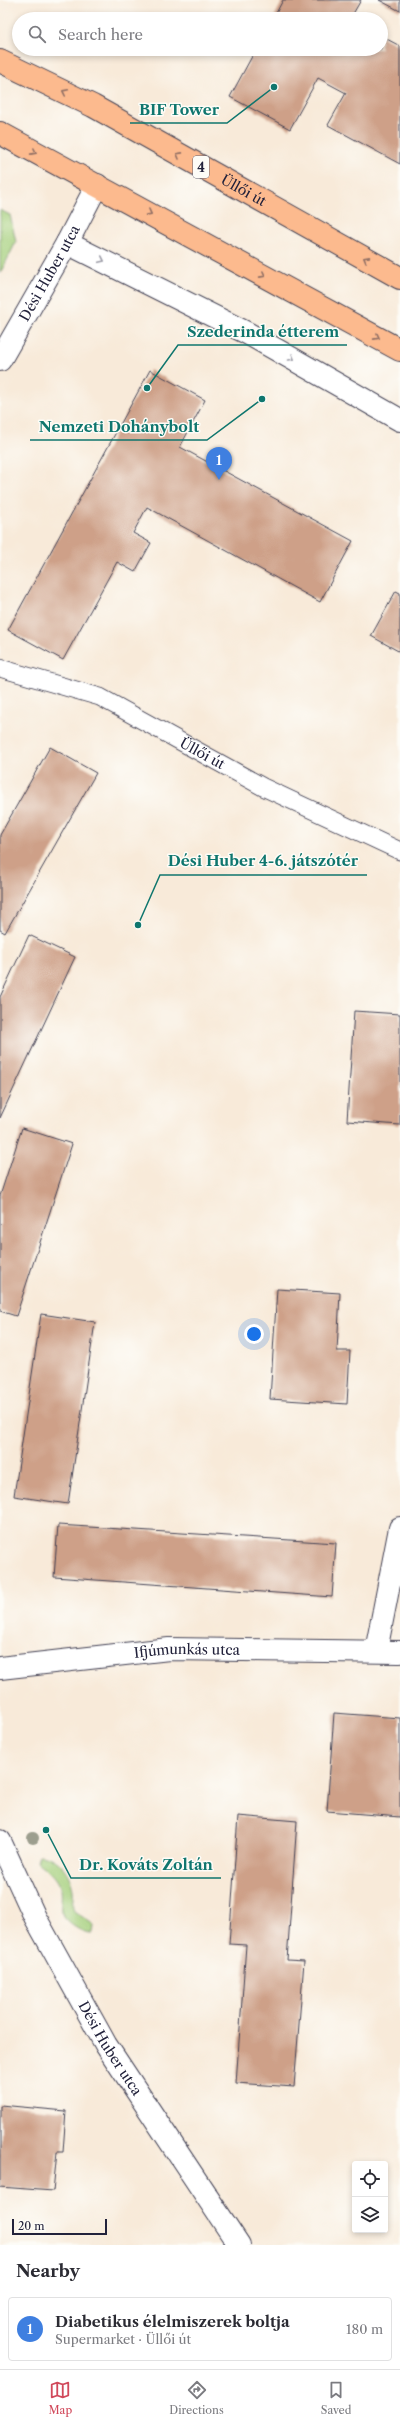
<!DOCTYPE html>
<meta charset="utf-8">
<style>
:root{--surface:#fff;--page:#f2f2f3;--text:#2b2b33;--muted:#7c7c81;--line:#e1e1e2;--accent:#d1495b}
body{margin:0;font-family:"Libre Caslon Text",serif;background:var(--page);color:var(--text)}
.controls{position:absolute;right:12px;bottom:12px;display:grid;overflow:hidden;border-radius:4px;box-shadow:0 2px 6px #0003}
.controls button{width:36px;height:36px;display:grid;place-items:center;padding:0;border:0;border-bottom:1px solid var(--line);background:var(--surface);color:var(--text);font:20px sans-serif}
.scale{position:absolute;left:12px;bottom:10px;width:95px;box-sizing:border-box;padding-left:4px;border:2px solid #22223b;border-top:0;font-size:11px;line-height:14px;white-space:nowrap;color:#22223b;-webkit-text-stroke:3px #fdfcf7;paint-order:stroke}
.you{position:absolute;left:254px;top:1334px;width:14px;height:14px;margin:-10px;border:3px solid #fff;border-radius:50%;background:#1a73e8;box-shadow:0 0 0 6px #1a73e833}
.badge{display:grid;place-items:center;width:26px;height:26px;border-radius:50%;background:var(--accent);color:#fff;font-size:13px;font-weight:700}
.pin{position:absolute;translate:-50% -33px;filter:drop-shadow(0 1px 2px #0008)}
.pin::after{content:'';position:absolute;top:21px;width:14px;height:12px;background:inherit;clip-path:polygon(0 0,100% 0,50% 100%)}
.list{margin:0;padding:0;list-style:none}
h2{display:flex;justify-content:space-between;align-items:center;height:52px;margin:0;padding:0 16px;font-size:17px}
h2 small{font-size:13px;font-weight:400;color:var(--muted)}
.list li{display:grid;grid-template-columns:26px 1fr auto;gap:12px;align-items:center;box-sizing:border-box;height:64px;margin:0 8px 8px;padding:0 8px;border:1px solid var(--line);border-radius:4px}
.list b{display:block;font-size:15px;white-space:nowrap}
.list p{margin:0;font-size:13px;white-space:nowrap;color:var(--muted)}
.list em{font-size:13px;font-style:normal;color:var(--muted)}
.icon{flex:none;width:22px;height:22px;fill:none;stroke:currentColor;stroke-width:2;stroke-linecap:round;stroke-linejoin:round}
.map{position:relative;flex:none;width:400px;height:2245px;overflow:hidden}
.search{position:absolute;background:var(--surface);box-shadow:0 2px 6px #0003;left:12px;right:12px;top:12px;height:44px;display:flex;align-items:center;gap:10px;box-sizing:border-box;padding:0 14px;border-radius:22px;color:var(--muted);font-size:15px}
.sheet{height:124px;background:var(--surface)}
nav{display:flex;justify-content:space-around;align-items:center;box-sizing:border-box;height:56px;border-top:1px solid var(--line);background:var(--surface);font-size:11px;color:var(--muted)}
nav a{display:grid;justify-items:center;gap:2px}
nav .on{color:var(--accent)}
.map>svg:first-child{display:block}
</style>
<div class="map">
<svg width="400" height="2245" viewBox="0 0 400 2245">
<rect width="100%" height="100%" fill="#fdfcf7"/>
<filter id="ink" filterUnits="userSpaceOnUse"><feTurbulence type="fractalNoise" baseFrequency=".025" numOctaves="2"/><feDisplacementMap in="SourceGraphic" scale="8" xChannelSelector="R" yChannelSelector="G"/><feConvolveMatrix kernelMatrix="1 2 1 2 8 2 1 2 1" color-interpolation-filters="sRGB"/></filter>
<filter id="wash" filterUnits="userSpaceOnUse"><feTurbulence type="fractalNoise" baseFrequency=".012" numOctaves="4" result="noise"/><feDisplacementMap in="SourceGraphic" scale="16" xChannelSelector="R" yChannelSelector="G"/><feGaussianBlur stdDeviation="0.9" result="paint"/><feColorMatrix in="noise" values="0 0 0 0 0 0 0 0 0 0 0 0 0 0 0 0 0 1.4 0 .05"/><feComposite in="paint" operator="in"/></filter>
<g filter="url(#wash)">
<rect width="100%" height="100%" fill="#f8ead9"/>
<path fill="#a4cf7b" stroke="#63785b" d="M0,210L10,215L16,242L0,274Z
M39,1855C58,1856 70,1872 73,1890C74,1897 71,1905 74,1911L94,1925L93,1933C82,1934 64,1922 61,1911C60,1903 63,1894 60,1886C55,1873 46,1870 37,1862Z"/>
<g id="blocks">
<path fill="#cea088" d="M283,0H361L350,19H273Z
M379,0H400V11Z
M381,36L400,46V164L328,125L346,93L318,78L290,129L230,97L256,49H381Z
M150,370L205,400L180,447L353,541L320,602L147,507L133,533L151,543L135,572L117,562L63,660L8,630Z
M396,591L400,593V652L371,636Z
M50,747L96,773L5,933L0,930V835Z
M29,935L75,957L0,1118V997Z
M354,1011L400,1014V1125L347,1121Z
M22,1128L72,1144L16,1316L0,1311V1196Z
M277,1289L340,1293L337,1351H350L347,1404L270,1399Z
M41,1314L95,1322L68,1504L14,1496Z
M58,1525L336,1543L332,1597L54,1577Z
M334,1713L400,1718V1817L327,1811Z
M238,1816L297,1821L287,1960L304,1961L294,2087L236,2083L246,1945L229,1944Z
M0,2105L66,2111L63,2152H57L53,2191L0,2187Z"/>
</g>
</g>
<g filter="url(#ink)">
<use href="#blocks" fill-opacity="0" stroke="#424053" stroke-width="1"/>
<g fill="none" stroke-linecap="round" stroke-linejoin="round">
<defs>
<g id="lane">
<path id="s1" d="M0,668L100,697L263,787L400,851"/>
</g>
<g id="street">
<path d="M67,243L247,333L400,420"/>
<path id="s2" d="M0,360L67,243L97,185"/>
<path d="M376,1651L400,1528"/>
<path id="s3" d="M0,1668L169,1649L400,1652"/>
<path id="s4" d="M0,1841L35,1917L106,2045L239,2245"/>
</g>
<g id="primary">
<path id="s5" d="M0,61L93,106L400,278"/>
<path d="M0,133L400,350"/>
</g>
</defs>
<use href="#lane" stroke="#424053" stroke-width="19"/>
<use href="#street" stroke="#424053" stroke-width="24"/>
<use href="#primary" stroke="#424053" stroke-width="24"/>
<use href="#lane" stroke="#fff" stroke-width="17"/>
<use href="#street" stroke="#fff" stroke-width="22"/>
<use href="#primary" stroke="#fcba8e" stroke-width="22"/>
</g>
<circle fill="#9c9e8e" cx="33" cy="1838" r="6"/>
<defs><path id="oneway-chevron" d="M-2-3.5L2.5 0L-2 3.5" fill="none" stroke-width="1.6" stroke-linecap="round" stroke-linejoin="round"/></defs>
<g stroke="#8f6e64">
<use href="#oneway-chevron" transform="translate(65 92) rotate(-154)"/>
<use href="#oneway-chevron" transform="translate(34 152) rotate(28)"/>
<use href="#oneway-chevron" transform="translate(179 155) rotate(-151)"/>
<use href="#oneway-chevron" transform="translate(149 213) rotate(28)"/>
<use href="#oneway-chevron" transform="translate(366 259) rotate(-151)"/>
<use href="#oneway-chevron" transform="translate(263 275) rotate(28)"/>
<use href="#oneway-chevron" transform="translate(377 337) rotate(28)"/>
</g>
<g stroke="#9c9ca7">
<use href="#oneway-chevron" transform="translate(102 260) rotate(25)"/>
<use href="#oneway-chevron" transform="translate(292 358) rotate(30)"/>
</g>
</g>
<g text-anchor="middle" dominant-baseline="central" stroke-width="3" stroke-linejoin="round" paint-order="stroke">
<rect fill="#fdfcf7" stroke="#646373" stroke-width="1" x="193" y="156" width="16" height="22" rx="3"/>
<g font-size="13" font-weight="bold" fill="#22223b">
<text x="201" y="167">4</text>
</g>
<g font-size="14" fill="#22223b" stroke="#fdfcf7">
<text stroke="none"><textPath href="#s5" startOffset="276">Üllői út</textPath></text>
<text stroke="none"><textPath href="#s2" startOffset="100">Dési Huber utca</textPath></text>
<text stroke="none"><textPath href="#s1" startOffset="221">Üllői út</textPath></text>
<text stroke="none"><textPath href="#s3" startOffset="188">Ifjúmunkás utca</textPath></text>
<text stroke="none"><textPath href="#s4" startOffset="235">Dési Huber utca</textPath></text>
</g>
</g>
<path fill="none" stroke="#0f766e" stroke-width="1.5" d="M274 87L227 123H130M147 388L178 345H347M262 399L207 440H30M138 925L160 875H367M46 1830L71 1878H221"/>
<g fill="#0f766e" stroke="#fdfcf7" stroke-width="1.5">
<circle cx="274" cy="87" r="4"/>
<circle cx="147" cy="388" r="4"/>
<circle cx="262" cy="399" r="4"/>
<circle cx="138" cy="925" r="4"/>
<circle cx="46" cy="1830" r="4"/>
</g>
<g font-size="15" text-anchor="middle" font-weight="bold" fill="#0f766e" stroke="#fdfcf7" stroke-width="3" stroke-linejoin="round" paint-order="stroke">
<text x="179" y="115">BIF Tower</text>
<text x="263" y="337">Szederinda étterem</text>
<text x="119" y="432">Nemzeti Dohánybolt</text>
<text x="263" y="866">Dési Huber 4-6. játszótér</text>
<text x="146" y="1870">Dr. Kováts Zoltán</text>
</g>
</svg>
<div class="controls">
<button><svg class="icon" aria-label="locate" viewBox="0 0 24 24"><circle cx="12" cy="12" r="6"/><path d="M12 2v4M12 18v4M2 12h4M18 12h4"/></svg></button>
<button><svg class="icon" aria-label="layers" viewBox="0 0 24 24"><path d="M12 4l9 5-9 5-9-5zM3 14l9 5 9-5"/></svg></button>
</div>
<div class="scale">20 m</div>
<div class="you"></div>
<div class="pin badge" style="left:219px;top:480px;background:#3f7fe0">1</div>
<div class="search"><svg class="icon" aria-label="search" viewBox="0 0 24 24"><circle cx="10" cy="10" r="6"/><path d="M15 15l6 6"/></svg>Search here</div>
</div>
<section class="sheet">
<h2>Nearby<small></small></h2>
<ul class="list">
<li><span class="badge" style="background:#3f7fe0">1</span><div><b>Diabetikus élelmiszerek boltja</b><p>Supermarket · Üllői út</p></div><em>180 m</em></li>
</ul>
</section>
<nav>
<a class="on"><svg class="icon" aria-label="map" viewBox="0 0 24 24"><path d="M3 6l6-2 6 2 6-2v14l-6 2-6-2-6 2zM9 4v14M15 6v14"/></svg>Map</a>
<a><svg class="icon" aria-label="directions" viewBox="0 0 24 24"><path d="M12 3l9 9-9 9-9-9zM9 14v-3h6M13 9l2 2-2 2"/></svg>Directions</a>
<a><svg class="icon" aria-label="saved" viewBox="0 0 24 24"><path d="M7 4h10v16l-5-4-5 4z"/></svg>Saved</a>
</nav>
